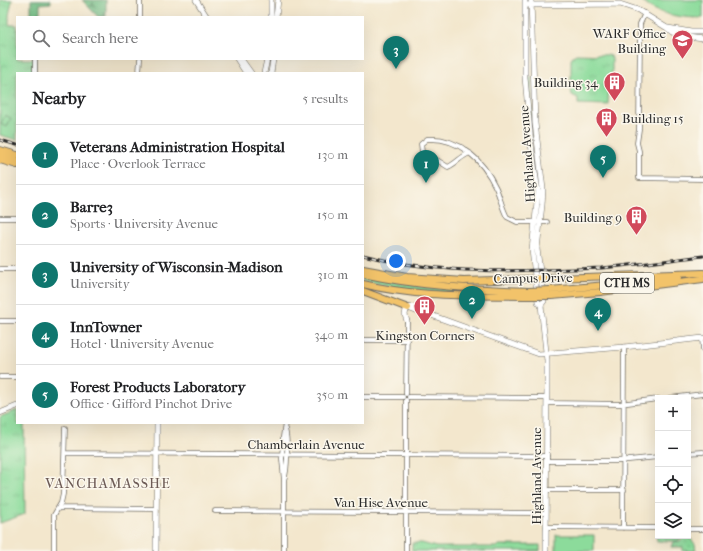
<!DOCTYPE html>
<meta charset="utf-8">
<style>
:root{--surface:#fff;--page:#f6f6f6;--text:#202124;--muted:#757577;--line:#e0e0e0;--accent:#0f766e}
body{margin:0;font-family:"IM FELL French Canon",serif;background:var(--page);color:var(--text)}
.controls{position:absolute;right:12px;bottom:12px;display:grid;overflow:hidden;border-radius:0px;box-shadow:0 4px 16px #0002}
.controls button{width:36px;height:36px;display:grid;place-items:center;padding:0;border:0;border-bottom:1px solid var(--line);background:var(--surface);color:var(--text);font:20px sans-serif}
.you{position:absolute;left:396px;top:261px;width:14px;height:14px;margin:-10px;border:3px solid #fff;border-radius:50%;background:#1a73e8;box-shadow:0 0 0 6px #1a73e833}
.badge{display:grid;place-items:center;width:26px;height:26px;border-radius:50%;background:var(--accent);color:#fff;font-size:13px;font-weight:700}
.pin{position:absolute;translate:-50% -33px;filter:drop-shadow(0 1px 2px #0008)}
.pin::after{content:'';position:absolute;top:21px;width:14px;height:12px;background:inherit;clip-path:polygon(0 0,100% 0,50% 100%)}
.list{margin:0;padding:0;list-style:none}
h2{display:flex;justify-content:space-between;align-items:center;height:52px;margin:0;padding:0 16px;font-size:17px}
h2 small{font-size:13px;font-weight:400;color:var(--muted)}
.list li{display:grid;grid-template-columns:26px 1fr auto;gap:12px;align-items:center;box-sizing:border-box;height:60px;padding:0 16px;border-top:1px solid var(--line)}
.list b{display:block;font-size:15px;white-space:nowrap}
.list p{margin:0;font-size:13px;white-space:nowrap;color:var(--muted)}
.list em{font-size:13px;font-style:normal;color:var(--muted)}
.icon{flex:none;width:22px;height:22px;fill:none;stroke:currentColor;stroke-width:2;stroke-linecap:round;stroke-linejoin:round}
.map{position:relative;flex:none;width:703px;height:551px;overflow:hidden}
.search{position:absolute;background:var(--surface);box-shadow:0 4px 16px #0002;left:16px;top:16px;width:348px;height:44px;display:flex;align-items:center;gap:10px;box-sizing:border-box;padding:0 14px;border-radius:0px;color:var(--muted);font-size:15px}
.panel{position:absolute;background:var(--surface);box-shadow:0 4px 16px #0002;left:16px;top:72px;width:348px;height:352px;border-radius:0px}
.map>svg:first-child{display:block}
</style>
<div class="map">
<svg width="703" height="551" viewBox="0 0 703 551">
<defs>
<pattern id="grass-dots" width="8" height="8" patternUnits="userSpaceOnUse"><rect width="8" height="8" fill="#8cdb9b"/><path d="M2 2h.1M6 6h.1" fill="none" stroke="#79bc86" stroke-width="1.8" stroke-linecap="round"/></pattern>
<pattern id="forest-firs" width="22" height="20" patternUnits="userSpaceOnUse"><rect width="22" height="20" fill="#71bb83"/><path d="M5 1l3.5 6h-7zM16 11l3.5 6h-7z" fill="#5d986b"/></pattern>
<pattern id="park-tufts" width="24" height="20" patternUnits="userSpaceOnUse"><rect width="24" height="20" fill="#8cdb9b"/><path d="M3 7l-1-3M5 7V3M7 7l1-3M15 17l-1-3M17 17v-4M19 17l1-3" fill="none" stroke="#79bc86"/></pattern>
</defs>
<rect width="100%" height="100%" fill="#fbf7ec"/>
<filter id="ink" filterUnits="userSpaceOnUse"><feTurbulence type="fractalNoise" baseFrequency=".025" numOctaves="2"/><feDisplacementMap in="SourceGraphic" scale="8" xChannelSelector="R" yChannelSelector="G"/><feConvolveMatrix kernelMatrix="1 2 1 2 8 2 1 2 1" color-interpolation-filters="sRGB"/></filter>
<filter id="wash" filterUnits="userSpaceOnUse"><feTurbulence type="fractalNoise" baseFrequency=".012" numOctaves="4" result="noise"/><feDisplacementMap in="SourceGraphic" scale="16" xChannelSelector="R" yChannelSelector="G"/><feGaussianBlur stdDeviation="0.9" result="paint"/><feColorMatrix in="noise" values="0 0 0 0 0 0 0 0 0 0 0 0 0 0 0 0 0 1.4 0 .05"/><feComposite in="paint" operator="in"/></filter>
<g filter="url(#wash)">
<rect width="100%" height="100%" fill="#f3e7cd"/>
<path fill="url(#grass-dots)" stroke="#5c8363" d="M531,77L532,119L534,145L531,117L528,78Z
M363,278L377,279L417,286L478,292V293C440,293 401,291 363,281Z
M656,535H658V536H681V538L677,541H657Z
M684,537H689L695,544L696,551H683V547H671L673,542L680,541Z"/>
<path fill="url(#forest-firs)" stroke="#4e7357" d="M31,0H51V3L40,4V17H31Z
M82,0H106V17H98Z"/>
<path fill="url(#park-tufts)" stroke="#5c8363" d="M0,0H12L9,15V25H17V59H35V73H17V140L0,135Z
M576,54L607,55L611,56L612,59V84H609L608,105L578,104V98L572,95L571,91V60L573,56Z
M17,410V423H24L25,514L0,523V417Z
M412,543H422L436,547H497L499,545H540V551H412Z"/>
<path fill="#8cdb9b" stroke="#5c8363" d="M640,0H703V18C682,18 656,15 640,0Z
M5,115L11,118L7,127L1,124Z
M556,535H594V551H556Z"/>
</g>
<g filter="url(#ink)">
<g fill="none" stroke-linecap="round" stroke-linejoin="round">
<defs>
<path id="minor" d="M645,13L640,24V34L639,129L637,143L639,151V178L703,179
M140,17V0
M35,59V73
M139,73L140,59
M470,153C461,156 457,163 448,167L437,160L423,155L422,152L421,144L427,139C459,137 483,160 496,188C500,197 502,208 507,217L517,222H547
M0,218H17
M0,269H17
M0,321H17
M702,338L703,349
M363,340H407
M0,377H17
M406,394L407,321
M363,397H403
M409,397L547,398
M670,398L703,394
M547,403L620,404L658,399
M65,453L547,456
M688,453L703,452
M547,461H619L658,457
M284,480C288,469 288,440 285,429
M546,490H624
M58,508L156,509
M215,511L546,513
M546,527L658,528
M623,528L624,347
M688,529H703
M54,551V515L61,503L63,494L65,428
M284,551V480L282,459L283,437L285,423
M406,551V400"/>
<path id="tertiary" d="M196,0L207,17
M525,0V77L531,144L538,192L532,250L538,302L541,305L547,361V380L546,551
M531,0L535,123L543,189L542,205L537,249L544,301L541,305
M528,5L620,4L638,10L667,28L672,32L680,36L703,39
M271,17V0
M276,17L278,0
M668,28L691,32H703
M237,59L246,73
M241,59L251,73
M264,73L267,59
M271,73L273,59
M408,308L426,315H431
M407,321L405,315L406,310C413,304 425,307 431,315L539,354L624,347L703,338
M0,413L17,406
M156,551L157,423"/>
<path id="primary" d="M0,150L17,155
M0,155L17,161
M0,160L17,165
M363,269L407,277L464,281L703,273
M363,274C418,286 473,289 529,291
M363,284C418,298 474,295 530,296
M550,290L618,284L678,277
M363,291L408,308
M551,296L600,292L703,279"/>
</defs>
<use href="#minor" stroke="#716d64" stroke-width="5.5"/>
<use href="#tertiary" stroke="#716d64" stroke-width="6"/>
<use href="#primary" stroke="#716d64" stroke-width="8"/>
<use href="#minor" stroke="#fff" stroke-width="4"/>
<use href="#tertiary" stroke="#fff" stroke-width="5"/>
<use href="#primary" stroke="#f2c36a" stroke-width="6"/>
<defs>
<path id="rail" d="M0,140L17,145
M363,255C423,271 484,272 546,270C564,269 583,269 601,268C635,265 669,260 703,256"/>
</defs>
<use href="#rail" stroke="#2b2b2b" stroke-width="3"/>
<use href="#rail" stroke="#fbf7ec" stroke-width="1.5" stroke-dasharray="4.5" stroke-linecap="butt"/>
<defs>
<path id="primary-bridge" d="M529,291L550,290
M530,296H551"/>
</defs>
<use href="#primary-bridge" stroke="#716d64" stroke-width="8" stroke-linecap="butt"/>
<use href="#primary-bridge" stroke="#f2c36a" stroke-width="6"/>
</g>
</g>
<defs>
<symbol id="university-pin" viewBox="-11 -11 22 30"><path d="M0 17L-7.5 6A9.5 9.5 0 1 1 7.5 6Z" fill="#d1495b" stroke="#fbf7ec"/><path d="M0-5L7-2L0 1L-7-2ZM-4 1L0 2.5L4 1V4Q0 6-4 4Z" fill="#fff"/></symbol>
<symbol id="building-pin" viewBox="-11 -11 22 30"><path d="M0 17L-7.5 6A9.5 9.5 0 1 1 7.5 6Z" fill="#d1495b" stroke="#fbf7ec"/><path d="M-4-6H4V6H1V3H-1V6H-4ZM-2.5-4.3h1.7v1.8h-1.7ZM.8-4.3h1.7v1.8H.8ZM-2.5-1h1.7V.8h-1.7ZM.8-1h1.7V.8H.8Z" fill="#fff"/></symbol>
</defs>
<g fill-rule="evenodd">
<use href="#university-pin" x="670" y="28" width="25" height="34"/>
<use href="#building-pin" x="602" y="70" width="25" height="34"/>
<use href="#building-pin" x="594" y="106" width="25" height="34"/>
<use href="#building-pin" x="624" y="204" width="25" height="34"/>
<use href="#building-pin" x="412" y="294" width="25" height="34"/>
</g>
<g text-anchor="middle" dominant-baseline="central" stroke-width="3" stroke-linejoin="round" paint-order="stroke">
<rect fill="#fbf7ec" stroke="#696865" stroke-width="1" x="600" y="273" width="54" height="20" rx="3"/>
<g font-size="12" font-weight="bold" fill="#2b2b2b">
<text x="627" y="283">CTH MS</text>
</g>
<g font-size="13" fill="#2b2b2b" stroke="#fbf7ec" text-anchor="end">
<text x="666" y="33">WARF Office<tspan x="666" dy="15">Building</tspan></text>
<text x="598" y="82">Building 34</text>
<text x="622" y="118" text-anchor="start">Building 15</text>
<text x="622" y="217">Building 9</text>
<text x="425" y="335" text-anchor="middle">Kingston Corners</text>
</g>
<g font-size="13" fill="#2b2b2b" stroke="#fbf7ec">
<text transform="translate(527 154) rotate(-94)">Highland Avenue</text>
<text transform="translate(533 278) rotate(-1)">Campus Drive</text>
<text x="306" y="444">Chamberlain Avenue</text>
<text transform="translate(536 476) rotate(-90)">Highland Avenue</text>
<text x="381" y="502">Van Hise Avenue</text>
</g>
<g font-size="14" letter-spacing="1" fill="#6d5b56" stroke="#fbf7ec">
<text x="108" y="483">VANCHAMASSHE</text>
</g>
</g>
</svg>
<div class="controls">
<button>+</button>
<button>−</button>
<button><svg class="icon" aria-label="locate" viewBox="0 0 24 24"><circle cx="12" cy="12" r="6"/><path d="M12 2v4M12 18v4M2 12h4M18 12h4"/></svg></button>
<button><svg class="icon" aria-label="layers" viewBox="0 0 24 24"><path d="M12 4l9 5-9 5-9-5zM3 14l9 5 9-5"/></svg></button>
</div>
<div class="you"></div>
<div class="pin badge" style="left:426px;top:183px">1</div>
<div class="pin badge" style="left:472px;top:319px">2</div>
<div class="pin badge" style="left:396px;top:69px">3</div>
<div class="pin badge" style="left:598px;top:331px">4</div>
<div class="pin badge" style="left:603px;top:178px">5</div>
<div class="search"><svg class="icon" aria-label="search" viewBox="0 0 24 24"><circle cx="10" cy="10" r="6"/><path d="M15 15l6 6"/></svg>Search here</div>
<section class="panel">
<h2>Nearby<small>5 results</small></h2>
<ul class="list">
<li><span class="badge">1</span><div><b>Veterans Administration Hospital</b><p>Place · Overlook Terrace</p></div><em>130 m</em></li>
<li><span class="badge">2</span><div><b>Barre3</b><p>Sports · University Avenue</p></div><em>150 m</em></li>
<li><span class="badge">3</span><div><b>University of Wisconsin-Madison</b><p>University</p></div><em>310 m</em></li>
<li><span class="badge">4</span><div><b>InnTowner</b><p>Hotel · University Avenue</p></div><em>340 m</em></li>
<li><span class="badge">5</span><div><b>Forest Products Laboratory</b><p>Office · Gifford Pinchot Drive</p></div><em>350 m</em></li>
</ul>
</section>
</div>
